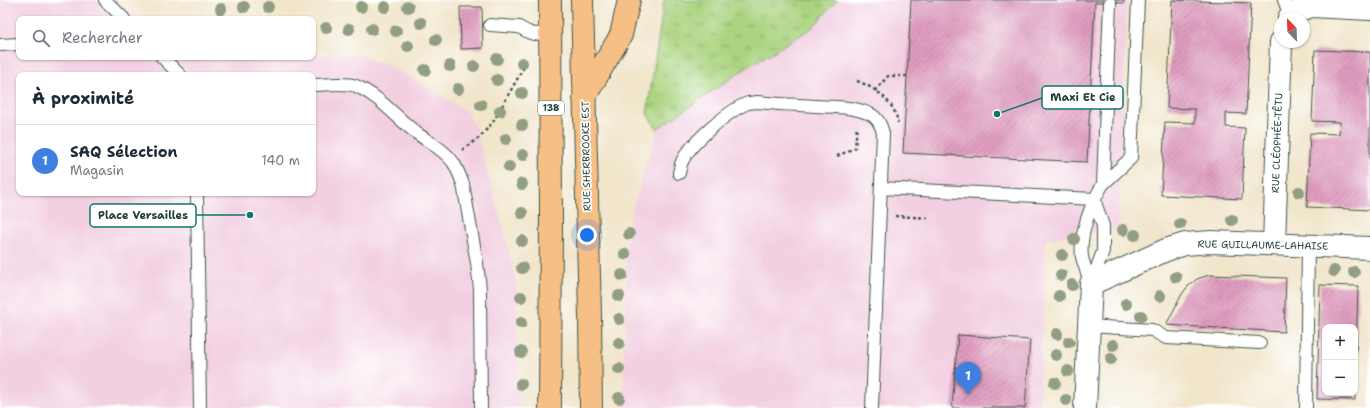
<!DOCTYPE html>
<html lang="fr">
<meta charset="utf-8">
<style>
:root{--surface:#fff;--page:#f6f6f7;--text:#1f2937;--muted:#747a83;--line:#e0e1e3;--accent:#db2777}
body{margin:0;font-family:"Shantell Sans",sans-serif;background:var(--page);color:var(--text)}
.controls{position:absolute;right:12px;bottom:12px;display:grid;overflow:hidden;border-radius:8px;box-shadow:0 1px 3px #0004}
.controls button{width:36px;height:36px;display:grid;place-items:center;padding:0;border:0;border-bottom:1px solid var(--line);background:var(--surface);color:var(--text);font:20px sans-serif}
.compass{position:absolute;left:1274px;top:12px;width:36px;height:36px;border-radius:50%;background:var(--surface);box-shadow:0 1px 3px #0004;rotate:337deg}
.you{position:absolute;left:587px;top:235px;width:14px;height:14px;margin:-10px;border:3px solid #fff;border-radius:50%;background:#1a73e8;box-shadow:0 0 0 6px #1a73e833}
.badge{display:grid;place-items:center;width:26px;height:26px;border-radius:50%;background:var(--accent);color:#fff;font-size:13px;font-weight:700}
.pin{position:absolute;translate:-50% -33px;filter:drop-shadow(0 1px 2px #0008)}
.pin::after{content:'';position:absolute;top:21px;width:14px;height:12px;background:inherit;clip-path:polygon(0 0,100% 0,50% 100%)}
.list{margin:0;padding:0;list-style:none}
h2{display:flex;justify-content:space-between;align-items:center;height:52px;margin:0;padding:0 16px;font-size:17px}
h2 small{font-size:13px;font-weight:400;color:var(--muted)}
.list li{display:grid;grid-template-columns:26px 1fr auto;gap:12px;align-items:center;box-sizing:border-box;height:72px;padding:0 16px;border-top:1px solid var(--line)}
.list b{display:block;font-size:15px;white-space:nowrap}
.list p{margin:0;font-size:13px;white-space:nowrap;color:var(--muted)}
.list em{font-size:13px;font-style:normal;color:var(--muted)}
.icon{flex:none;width:22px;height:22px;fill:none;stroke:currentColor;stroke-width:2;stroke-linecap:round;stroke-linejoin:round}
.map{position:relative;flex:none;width:1370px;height:408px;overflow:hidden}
.search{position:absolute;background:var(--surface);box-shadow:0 1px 3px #0004;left:16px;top:16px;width:300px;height:44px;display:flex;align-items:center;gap:10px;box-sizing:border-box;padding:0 14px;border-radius:8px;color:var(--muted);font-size:15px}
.panel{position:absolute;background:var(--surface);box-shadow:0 1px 3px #0004;left:16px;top:72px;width:300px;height:124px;border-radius:8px}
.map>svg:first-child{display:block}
</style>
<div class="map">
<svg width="1370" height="408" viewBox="0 0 1370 408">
<defs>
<pattern id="grass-tufts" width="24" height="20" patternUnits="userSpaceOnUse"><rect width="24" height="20" fill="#aad480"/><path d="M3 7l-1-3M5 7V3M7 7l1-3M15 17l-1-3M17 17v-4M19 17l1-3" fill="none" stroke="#8aad6a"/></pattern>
<pattern id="building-hatch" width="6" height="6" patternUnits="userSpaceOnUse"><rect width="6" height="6" fill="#e09cbf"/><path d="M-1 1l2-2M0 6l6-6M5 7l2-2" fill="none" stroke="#b5809c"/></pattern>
</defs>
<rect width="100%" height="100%" fill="#fff"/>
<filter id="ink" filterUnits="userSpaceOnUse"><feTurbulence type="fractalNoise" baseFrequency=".025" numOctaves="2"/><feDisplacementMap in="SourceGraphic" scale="8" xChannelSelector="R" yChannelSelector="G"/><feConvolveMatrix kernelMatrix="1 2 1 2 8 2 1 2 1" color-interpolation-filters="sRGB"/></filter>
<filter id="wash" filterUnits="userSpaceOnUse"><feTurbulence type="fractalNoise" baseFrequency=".012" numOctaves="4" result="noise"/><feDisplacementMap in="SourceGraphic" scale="16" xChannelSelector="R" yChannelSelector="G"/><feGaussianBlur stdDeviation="0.9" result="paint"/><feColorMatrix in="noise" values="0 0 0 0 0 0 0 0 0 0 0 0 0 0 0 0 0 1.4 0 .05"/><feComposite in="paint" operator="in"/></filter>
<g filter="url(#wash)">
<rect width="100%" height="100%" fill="#f1e5ca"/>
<path fill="#f2cfe1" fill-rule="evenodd" d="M0,0H118L125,8L141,19H19V57H313V55H359L391,66L466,111L475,127L506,238L516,282L519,408H0ZM19,75H313V193H19Z
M837,0H1127L1118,228L1046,240L1039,408H623L627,228L657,129L743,70L812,28Z"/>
<path fill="url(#grass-tufts)" stroke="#64885a" d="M664,0H837L812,28L743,70L657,129L647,114Z"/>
<g id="blocks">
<path fill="url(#building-hatch)" d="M911,0H1124V3L1095,2L1087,162L903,153Z
M1172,0L1251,3L1246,114L1226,113V127L1245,128L1242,199L1161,195L1165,122L1195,123V109L1167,108Z
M460,7H482L483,48L461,49Z
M1315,50L1370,52V210L1307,207L1310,133L1339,134L1340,122L1312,121Z
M1209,275L1286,278L1284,332L1166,325L1182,294L1188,286L1197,279Z
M1320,285L1358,286L1356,355H1355V327H1325V393H1355V400L1317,399Z
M958,335L1030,340L1025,408H952Z"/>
</g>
</g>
<g filter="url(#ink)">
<use href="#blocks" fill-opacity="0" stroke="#3e564a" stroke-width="1"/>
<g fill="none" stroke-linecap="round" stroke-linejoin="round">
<defs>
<path id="lane" d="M105,0L124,19
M1284,0L1290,16
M490,25L519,27L528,32L534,34L550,33
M0,45L19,44
M162,57L180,75
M313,85C325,85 345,82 356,86C379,96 395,116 414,131C426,141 443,148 453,162C457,168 460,176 463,184L477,263L480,289L481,408
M679,173C680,170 680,167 681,164C688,145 729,110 748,103C750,103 754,102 757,102C776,104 796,105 815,106C833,107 853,106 870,114C877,117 881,125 883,133L872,408
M1103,184L1131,158L1138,0
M881,188L1094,199
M197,193L200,408
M1091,284C1088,275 1084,266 1082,257C1079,234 1091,204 1103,184L1110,3
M1091,284L1103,251V226L1094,199
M1089,326L1152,330L1166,338L1260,343
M1306,408L1308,245"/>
<path id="street" d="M1289,18L1300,10L1311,6L1370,9
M1274,244L1281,42
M1085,408L1091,284L1166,250L1185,244L1211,242L1370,248"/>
<path id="primary" d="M582,0L590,315L591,408
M584,98L621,35L629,0
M550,408L551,215L550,0"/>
</defs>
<use href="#lane" stroke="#3e564a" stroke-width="14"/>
<use href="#street" stroke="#3e564a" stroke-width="24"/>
<use href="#primary" stroke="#3e564a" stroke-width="24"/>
<path stroke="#3e564a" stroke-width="2.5" stroke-dasharray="3 3" stroke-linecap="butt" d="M857,81C876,88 895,102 898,123
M875,91L888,76H907
M462,150L480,137L493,122L528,60
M837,156L855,148L857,126
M895,216L930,218"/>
<use href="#lane" stroke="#fff" stroke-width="12"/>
<use href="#street" stroke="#fff" stroke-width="22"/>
<use href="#primary" stroke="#f5bf86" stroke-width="22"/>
</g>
<g fill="#919e82">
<circle cx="244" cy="7" r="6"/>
<circle cx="268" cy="7" r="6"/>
<circle cx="361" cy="7" r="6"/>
<circle cx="385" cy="7" r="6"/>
<circle cx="408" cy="7" r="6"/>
<circle cx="221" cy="9" r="6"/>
<circle cx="421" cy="23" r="6"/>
<circle cx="326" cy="28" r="6"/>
<circle cx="349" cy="29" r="6"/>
<circle cx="372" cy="29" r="6"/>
<circle cx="396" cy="31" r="6"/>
<circle cx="436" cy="40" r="6"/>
<circle cx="408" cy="46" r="6"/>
<circle cx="497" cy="59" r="6"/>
<circle cx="522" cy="63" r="6"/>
<circle cx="450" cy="66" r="6"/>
<circle cx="474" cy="66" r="6"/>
<circle cx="425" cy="70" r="6"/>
<circle cx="497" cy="80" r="6"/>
<circle cx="458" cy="89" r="6"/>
<circle cx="522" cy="93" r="6"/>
<circle cx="481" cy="105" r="6"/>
<circle cx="500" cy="111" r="6"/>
<circle cx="522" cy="125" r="6"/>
<circle cx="506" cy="139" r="6"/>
<circle cx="523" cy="155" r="6"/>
<circle cx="509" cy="167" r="6"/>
<circle cx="522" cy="184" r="6"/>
<circle cx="1299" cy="192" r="6"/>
<circle cx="522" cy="213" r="6"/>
<circle cx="1232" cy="220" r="6"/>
<circle cx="1180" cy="224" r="6"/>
<circle cx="1123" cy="230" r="6"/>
<circle cx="629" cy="234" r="6"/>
<circle cx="1135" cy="235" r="6"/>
<circle cx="1074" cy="239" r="6"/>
<circle cx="522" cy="241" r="6"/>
<circle cx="625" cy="254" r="6"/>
<circle cx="1062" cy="255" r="6"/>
<circle cx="522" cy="268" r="6"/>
<circle cx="1334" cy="271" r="6"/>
<circle cx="1354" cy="272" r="6"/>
<circle cx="622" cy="275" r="6"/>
<circle cx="1061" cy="275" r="6"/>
<circle cx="1176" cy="277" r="6"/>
<circle cx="1072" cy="285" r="6"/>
<circle cx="619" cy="296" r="6"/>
<circle cx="1059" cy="296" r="6"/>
<circle cx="1160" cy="296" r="6"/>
<circle cx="521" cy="297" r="6"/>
<circle cx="1126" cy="304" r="6"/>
<circle cx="1141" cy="316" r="6"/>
<circle cx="619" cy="319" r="6"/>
<circle cx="521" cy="323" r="6"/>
<circle cx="1057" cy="334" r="6"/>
<circle cx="1069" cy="342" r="6"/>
<circle cx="619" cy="343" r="6"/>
<circle cx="1113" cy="345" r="6"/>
<circle cx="521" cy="352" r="6"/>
<circle cx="1056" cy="355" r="6"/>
<circle cx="1111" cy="359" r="6"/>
<circle cx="619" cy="369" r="6"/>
<circle cx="1068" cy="371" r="6"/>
<circle cx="1055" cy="383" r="6"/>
<circle cx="521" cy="384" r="6"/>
<circle cx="619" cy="398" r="6"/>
<circle cx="1066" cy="400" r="6"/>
</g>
</g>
<g text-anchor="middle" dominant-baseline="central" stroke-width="3.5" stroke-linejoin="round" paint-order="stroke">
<rect fill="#fff" stroke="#627771" stroke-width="1" x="538" y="101" width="26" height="14" rx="3"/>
<g font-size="9" font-weight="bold" fill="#1f3d34">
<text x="551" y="108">138</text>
</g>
<g font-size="10" fill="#1f3d34" stroke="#fff">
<text transform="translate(1277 143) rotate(-88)">RUE CLÉOPHÉE-TÊTU</text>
<text transform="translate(586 156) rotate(-91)">RUE SHERBROOKE EST</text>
<text transform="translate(1263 245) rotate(1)">RUE GUILLAUME-LAHAISE</text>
</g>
</g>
<path fill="none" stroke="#0f766e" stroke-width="1.5" d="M997 114L1042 98M250 215L196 215"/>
<g fill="#0f766e" stroke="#fff" stroke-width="1.5">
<circle cx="997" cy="114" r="4"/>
<circle cx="250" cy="215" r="4"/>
</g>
<g fill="#fff" stroke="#0f766e" stroke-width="1.5">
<rect x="1042" y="86" width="81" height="23" rx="4"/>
<rect x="90" y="204" width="106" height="23" rx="4"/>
</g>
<g font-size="11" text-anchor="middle" font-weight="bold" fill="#1f3d34">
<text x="1083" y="101">Maxi Et Cie</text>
<text x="143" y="219">Place Versailles</text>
</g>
</svg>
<div class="controls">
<button>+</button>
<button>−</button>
</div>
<svg class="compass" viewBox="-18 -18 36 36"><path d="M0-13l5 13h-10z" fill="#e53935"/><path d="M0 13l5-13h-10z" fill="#747a83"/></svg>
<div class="you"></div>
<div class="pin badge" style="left:968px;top:395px;background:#3f7fe0">1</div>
<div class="search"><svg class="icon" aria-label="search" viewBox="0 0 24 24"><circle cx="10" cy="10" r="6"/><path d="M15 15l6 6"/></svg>Rechercher</div>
<section class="panel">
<h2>À proximité<small></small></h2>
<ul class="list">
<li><span class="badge" style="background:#3f7fe0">1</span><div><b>SAQ Sélection</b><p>Magasin</p></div><em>140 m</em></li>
</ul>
</section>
</div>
